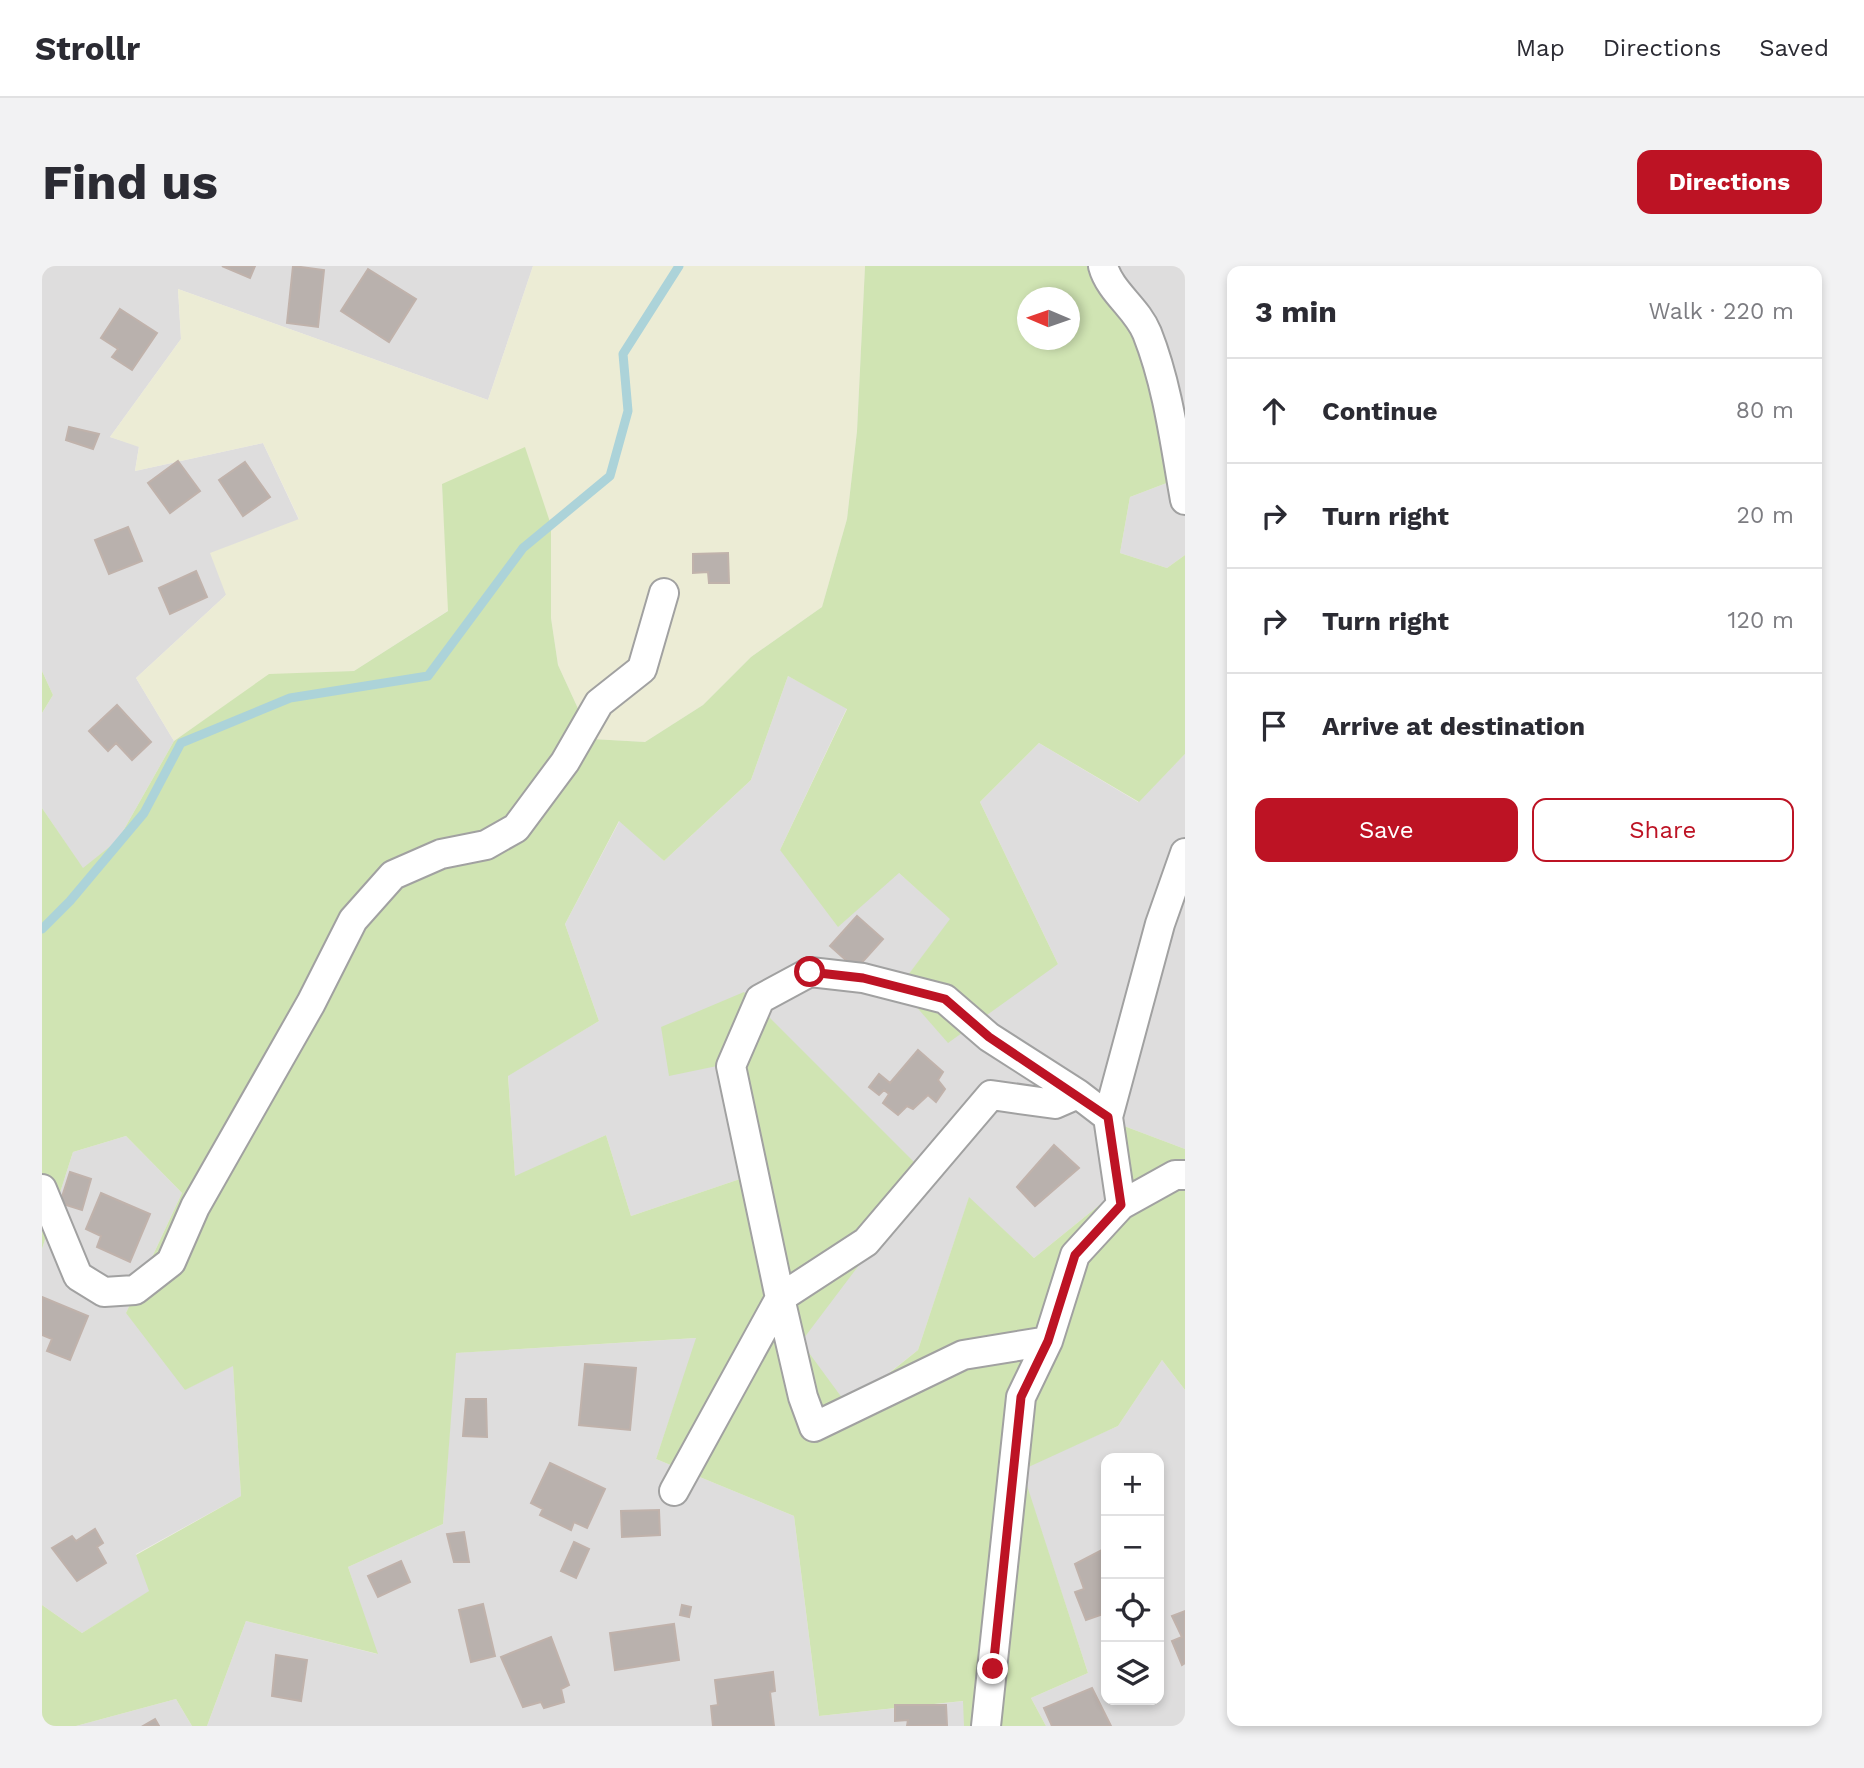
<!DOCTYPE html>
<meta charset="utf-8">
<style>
:root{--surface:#fff;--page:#f2f2f3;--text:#2b2b33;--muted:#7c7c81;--line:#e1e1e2;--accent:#bd1324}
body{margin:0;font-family:"Work Sans",sans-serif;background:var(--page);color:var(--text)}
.controls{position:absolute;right:21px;bottom:21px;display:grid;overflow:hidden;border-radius:14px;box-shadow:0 4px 10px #0003}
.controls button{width:63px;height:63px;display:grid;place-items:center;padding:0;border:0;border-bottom:2px solid var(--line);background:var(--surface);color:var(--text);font:35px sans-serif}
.compass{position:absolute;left:975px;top:21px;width:63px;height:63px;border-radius:50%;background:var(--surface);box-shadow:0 4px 10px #0003;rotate:272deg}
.stop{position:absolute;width:21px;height:21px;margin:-16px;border:5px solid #bd1324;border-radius:50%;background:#fff}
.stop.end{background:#bd1324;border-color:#fff;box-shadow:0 2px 7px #0008}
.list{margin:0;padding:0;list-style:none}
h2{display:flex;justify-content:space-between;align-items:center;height:91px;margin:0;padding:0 28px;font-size:30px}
h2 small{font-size:23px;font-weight:400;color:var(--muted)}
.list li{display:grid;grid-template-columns:46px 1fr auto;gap:21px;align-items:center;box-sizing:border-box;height:105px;padding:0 28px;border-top:2px solid var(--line)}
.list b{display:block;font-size:26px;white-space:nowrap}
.list em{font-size:23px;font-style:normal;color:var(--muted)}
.actions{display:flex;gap:14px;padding:21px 28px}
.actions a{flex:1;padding:16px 0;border:2px solid var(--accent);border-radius:14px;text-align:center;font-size:24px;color:var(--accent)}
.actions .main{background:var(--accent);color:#fff}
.icon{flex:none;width:38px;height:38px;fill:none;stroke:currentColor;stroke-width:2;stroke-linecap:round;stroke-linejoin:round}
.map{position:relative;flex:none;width:1143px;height:1460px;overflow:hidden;border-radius:14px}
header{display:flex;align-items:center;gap:42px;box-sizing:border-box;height:98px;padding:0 35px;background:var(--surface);border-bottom:2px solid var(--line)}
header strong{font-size:33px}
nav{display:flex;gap:38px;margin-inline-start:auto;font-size:24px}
.intro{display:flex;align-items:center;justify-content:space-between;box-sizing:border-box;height:168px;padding:0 42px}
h1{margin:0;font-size:49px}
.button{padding:18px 32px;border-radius:14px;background:var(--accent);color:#fff;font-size:24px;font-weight:700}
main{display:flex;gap:42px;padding:0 42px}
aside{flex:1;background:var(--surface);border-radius:14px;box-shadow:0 4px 10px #0003}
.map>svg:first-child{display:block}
</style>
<header>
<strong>Strollr</strong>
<nav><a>Map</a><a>Directions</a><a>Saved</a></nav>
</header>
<div class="intro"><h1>Find us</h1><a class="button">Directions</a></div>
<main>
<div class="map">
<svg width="1143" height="1460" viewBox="0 0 1143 1460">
<rect width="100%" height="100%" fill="#f0ece8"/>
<path fill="#dedddd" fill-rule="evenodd" d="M0,0H491L446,134L136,23L139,73L68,171L97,180L93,205L221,177L257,254L184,329L94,412L132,475L76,574L41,603L0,542V447L11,429L0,405Z
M1065,0H1143V157Z
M1143,210V289L1125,302L1078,287L1088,231Z
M746,410L805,442L738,584L857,607L909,653L857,721L1016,698L938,536L997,477L1096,536L1143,488V883L1082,860L1071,928L992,992L927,932L876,1084L805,1140L758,1076L680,799L698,913L589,950L564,869L473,911L466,809L557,755L523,658L578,554L622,595L709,514Z
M84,870L140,927L84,1047L191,1099L199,1230L94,1288L108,1325L40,1367L0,1339V983L31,886Z
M655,1072L614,1193L752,1250L777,1450L922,1435V1460H165L204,1355L335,1388L306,1301L401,1258L413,1087Z
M1120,1094L1143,1124V1460H1004L989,1432L1046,1407L979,1203L1076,1160ZM1064,1192H1117V1434H1064Z
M134,1433L150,1460H34Z"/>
<path fill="#ececd5" d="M491,0H823L815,165L805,253L780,341L709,391L661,439L603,476L550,473L516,399L509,352V259L400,218L407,344L312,405L227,409L132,475L94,412L184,329L168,287L257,253L221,177L93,205L97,181L68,171L139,73L136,23L446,134Z"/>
<path fill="#d0e4b3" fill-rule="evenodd" d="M823,0H1065L1143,157V210L1088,231L1078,287L1125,302L1143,289V488L1097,536L997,477L938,536L1016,698L906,777L857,721L908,653L857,607L796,661L738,584L805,443L746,410L709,514L622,595L577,555L523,658L557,755L466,810L473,910L564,869L589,950L698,913L680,799L627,810L619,761L702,726L885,909L759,1076L806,1140L876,1084L927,931L992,992L1071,928L1082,860L1143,883V1124L1120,1094L1076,1160L980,1204L1046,1407L989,1432L1004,1460H922L921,1435L777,1450L752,1250L614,1193L654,1072L414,1087L401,1258L306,1301L336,1388L204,1355L165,1460H150L134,1433L34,1460H0V1339L40,1367L107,1325L94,1289L199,1230L191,1100L143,1124L84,1047L140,927L84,870L31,886L0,983V542L41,602L76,574L132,475L227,408L312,405L406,345L400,218L483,181L509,259V352L516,399L550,473L603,476L661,439L709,391L780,341L805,253L815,165ZM986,32H1028V74H986Z
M0,405L11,429L0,447Z"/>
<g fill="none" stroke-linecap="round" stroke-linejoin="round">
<path stroke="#acd3d9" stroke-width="9" d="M0,663L28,635L102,547L139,477L248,432L386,410L481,282L568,210L586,145L581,88L637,0"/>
</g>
<path fill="#b9b1ad" stroke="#c0b2ab" stroke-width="2" d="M180,0H213L208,12Z
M251,0L282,4L276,61L245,57Z
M326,3L374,33L347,76L299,45Z
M78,43L115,67L90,104L70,91L76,83L59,72Z
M27,161L57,168L51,183L24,174Z
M136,195L158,225L128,247L106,217Z
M203,196L228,231L201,250L177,214Z
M86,261L100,295L67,308L53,274Z
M686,287L687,317H667L666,306L651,307V288Z
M154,305L165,331L128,348L117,322Z
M75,439L109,476L90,494L74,477L66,485L47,465Z
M815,650L841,673L814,703L788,680Z
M876,784L901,806L896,814L903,823L894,836L886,829L871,843L865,840L856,849L841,837L847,828L842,824L837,829L827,821L837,808L848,817Z
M1012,879L1037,902L993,940L975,921Z
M28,906L49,913L40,944L18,937Z
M59,927L108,948L88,996L55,981L59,970L44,963Z
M0,1031L46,1050L28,1094L5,1085L10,1073L0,1069Z
M543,1098L594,1102L588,1164L537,1159Z
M424,1133H444L445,1171L421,1170Z
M508,1197L563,1223L545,1262L532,1256L529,1264L498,1249L501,1243L489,1237Z
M617,1244L618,1269L580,1271L579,1245Z
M53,1263L61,1277L55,1281L64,1297L35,1315L10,1282L30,1270L34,1275Z
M422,1266L427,1296H412L405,1268Z
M532,1276L547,1283L534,1312L519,1305Z
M1064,1282V1347L1044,1354L1033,1326L1042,1323L1033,1298Z
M359,1295L368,1316L336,1331L326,1310Z
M441,1338L453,1390L429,1396L417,1344Z
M640,1339L649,1341L647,1351L638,1349Z
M1143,1345V1397L1140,1399L1130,1375L1140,1371L1130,1350Z
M632,1358L637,1394L573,1404L568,1367Z
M509,1371L527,1419L519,1423L522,1436L502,1442L499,1436L481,1441L459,1391Z
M234,1389L265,1394L259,1435L230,1430Z
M731,1406L733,1425L728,1426L732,1460H671L669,1440L676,1439L673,1414Z
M1050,1422L1069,1460H1010L1002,1442Z
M853,1439H904L905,1459L865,1460L866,1454L853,1455Z
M113,1453L117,1460H101Z"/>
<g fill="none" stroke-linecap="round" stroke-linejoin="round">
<defs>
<path id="street" d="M1061,0C1068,26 1095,42 1105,67C1126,120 1133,178 1143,234
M0,923L36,1010L62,1026L93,1024L129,996L153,941L269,737L311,654L351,609L399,588L444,579L474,562L523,496L557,437L600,403L622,327
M1079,939L1066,851L1118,658L1143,587
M1006,1075L921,1089L772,1161L761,1131L738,1032L689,800L718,733L768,706L821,712L903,733L947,771L1036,828
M632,1225L738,1032L824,976L949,829L1013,838L1036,828L1066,851
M944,1460L979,1131L1006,1075L1033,989L1079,939L1133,909H1143"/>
</defs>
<use href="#street" stroke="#a1a1a1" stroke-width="32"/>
<use href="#street" stroke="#fff" stroke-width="28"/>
</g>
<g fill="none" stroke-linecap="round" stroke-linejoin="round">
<path stroke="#bd1324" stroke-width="9" d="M768,706L821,712L903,733L947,771L1066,851L1079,939L1033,989L1006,1075L979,1131L951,1403"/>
</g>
</svg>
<div class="controls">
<button>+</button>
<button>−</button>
<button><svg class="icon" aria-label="locate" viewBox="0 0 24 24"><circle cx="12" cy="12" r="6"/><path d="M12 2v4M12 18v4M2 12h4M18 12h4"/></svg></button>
<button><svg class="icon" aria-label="layers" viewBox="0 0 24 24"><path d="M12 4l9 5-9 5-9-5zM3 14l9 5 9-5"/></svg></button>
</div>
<svg class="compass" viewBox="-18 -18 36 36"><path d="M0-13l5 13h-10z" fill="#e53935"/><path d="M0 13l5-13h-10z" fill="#7c7c81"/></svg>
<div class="stop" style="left:768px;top:706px"></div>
<div class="stop end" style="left:951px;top:1403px"></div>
</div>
<aside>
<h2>3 min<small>Walk · 220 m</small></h2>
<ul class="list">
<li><svg class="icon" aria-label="ahead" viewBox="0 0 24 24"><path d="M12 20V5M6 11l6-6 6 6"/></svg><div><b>Continue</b></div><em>80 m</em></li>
<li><svg class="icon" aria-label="right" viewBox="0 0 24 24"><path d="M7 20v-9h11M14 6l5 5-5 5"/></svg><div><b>Turn right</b></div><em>20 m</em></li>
<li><svg class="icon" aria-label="right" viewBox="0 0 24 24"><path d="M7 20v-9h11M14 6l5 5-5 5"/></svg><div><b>Turn right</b></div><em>120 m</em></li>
<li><svg class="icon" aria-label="arrive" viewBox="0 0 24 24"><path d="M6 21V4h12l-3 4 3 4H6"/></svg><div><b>Arrive at destination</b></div></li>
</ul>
<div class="actions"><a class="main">Save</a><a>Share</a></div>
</aside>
</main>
